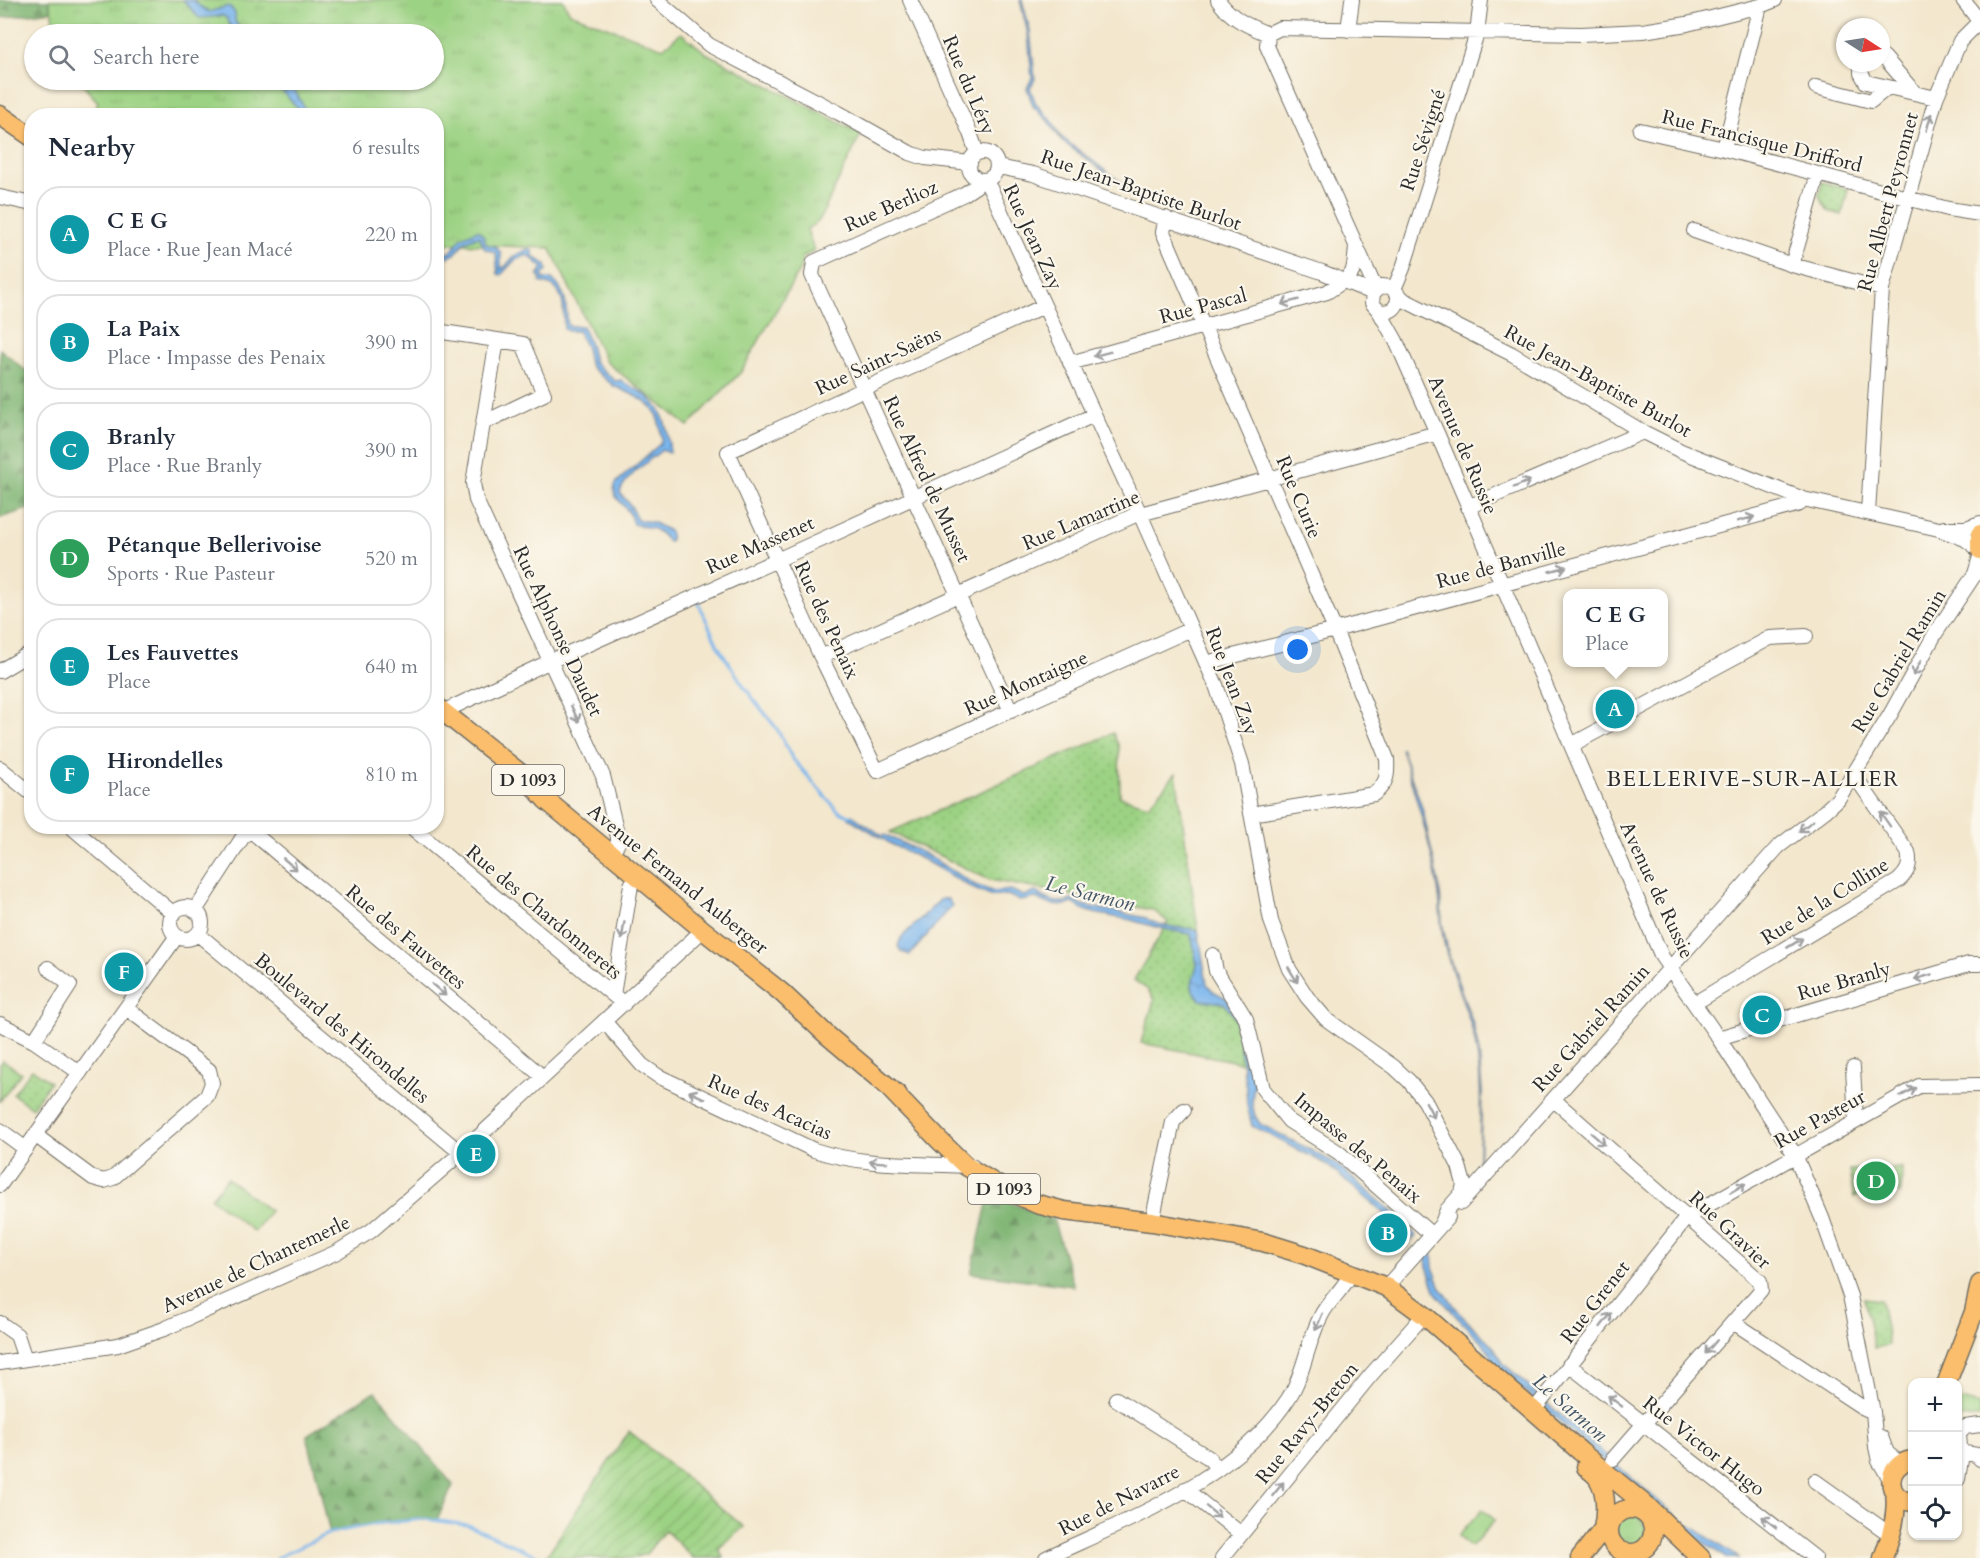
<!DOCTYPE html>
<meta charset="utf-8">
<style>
:root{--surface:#fff;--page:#f6f6f7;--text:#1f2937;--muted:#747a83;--line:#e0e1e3;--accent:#c8321e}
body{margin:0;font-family:Cardo,serif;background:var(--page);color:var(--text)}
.controls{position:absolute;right:18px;bottom:18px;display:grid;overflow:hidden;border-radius:12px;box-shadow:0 2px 4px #0004}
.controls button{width:54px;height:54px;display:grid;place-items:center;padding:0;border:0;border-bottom:2px solid var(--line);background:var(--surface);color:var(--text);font:30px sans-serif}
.compass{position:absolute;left:1836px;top:18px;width:54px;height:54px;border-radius:50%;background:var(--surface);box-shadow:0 2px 4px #0004;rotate:102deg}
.you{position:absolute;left:1298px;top:650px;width:21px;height:21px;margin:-15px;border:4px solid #fff;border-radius:50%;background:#1a73e8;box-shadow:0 0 0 9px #1a73e833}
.badge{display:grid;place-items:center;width:39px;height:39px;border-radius:50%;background:var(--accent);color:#fff;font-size:20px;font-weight:700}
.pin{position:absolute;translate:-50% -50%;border:3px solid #fff;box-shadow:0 2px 6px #0006}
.popup{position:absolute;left:1563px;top:589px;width:105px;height:78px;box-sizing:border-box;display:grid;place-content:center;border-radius:12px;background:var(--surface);filter:drop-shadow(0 2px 4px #0005);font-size:20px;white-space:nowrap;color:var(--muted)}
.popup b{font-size:22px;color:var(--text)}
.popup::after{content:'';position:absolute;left:50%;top:100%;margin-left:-12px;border:12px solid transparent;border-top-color:var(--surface)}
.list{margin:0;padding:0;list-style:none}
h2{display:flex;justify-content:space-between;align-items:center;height:78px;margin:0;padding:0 24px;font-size:26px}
h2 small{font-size:20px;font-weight:400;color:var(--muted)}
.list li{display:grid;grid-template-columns:39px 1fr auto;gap:18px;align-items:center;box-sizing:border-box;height:96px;margin:0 12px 12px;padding:0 12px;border:2px solid var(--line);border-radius:24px}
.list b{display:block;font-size:22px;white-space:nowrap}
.list p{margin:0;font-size:20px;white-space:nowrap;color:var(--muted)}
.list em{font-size:20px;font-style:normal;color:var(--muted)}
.icon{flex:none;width:33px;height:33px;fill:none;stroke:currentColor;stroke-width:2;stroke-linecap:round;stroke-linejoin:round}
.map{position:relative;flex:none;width:1980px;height:1558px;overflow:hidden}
.search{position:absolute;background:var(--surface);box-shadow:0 2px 4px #0004;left:24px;top:24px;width:420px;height:66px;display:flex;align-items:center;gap:15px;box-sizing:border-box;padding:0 21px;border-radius:33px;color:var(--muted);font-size:22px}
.panel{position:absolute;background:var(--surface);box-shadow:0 2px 4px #0004;left:24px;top:108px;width:420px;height:726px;border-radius:24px}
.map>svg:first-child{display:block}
</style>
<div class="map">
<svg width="1980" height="1558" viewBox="0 0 1980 1558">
<defs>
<pattern id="grass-tufts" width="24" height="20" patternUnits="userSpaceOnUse" patternTransform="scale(1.5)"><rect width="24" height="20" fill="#9cd283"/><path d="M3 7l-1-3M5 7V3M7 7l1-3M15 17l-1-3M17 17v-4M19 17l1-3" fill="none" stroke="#87b471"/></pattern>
<pattern id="forest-firs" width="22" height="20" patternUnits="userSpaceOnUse" patternTransform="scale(1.5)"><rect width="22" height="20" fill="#7db471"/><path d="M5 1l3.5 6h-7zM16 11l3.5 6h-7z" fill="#67935d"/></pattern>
<pattern id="park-dots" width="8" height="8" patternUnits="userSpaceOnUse" patternTransform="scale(1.5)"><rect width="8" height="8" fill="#9cd283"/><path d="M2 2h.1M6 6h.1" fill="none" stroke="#87b471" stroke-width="1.8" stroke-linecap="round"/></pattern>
<pattern id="garden-furrows" width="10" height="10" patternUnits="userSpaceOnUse" patternTransform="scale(1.5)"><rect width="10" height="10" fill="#9cd283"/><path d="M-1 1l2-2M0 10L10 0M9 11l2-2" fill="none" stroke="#87b471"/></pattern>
<pattern id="water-ripples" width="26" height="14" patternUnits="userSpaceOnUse" patternTransform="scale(1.5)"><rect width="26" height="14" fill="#7cb6ed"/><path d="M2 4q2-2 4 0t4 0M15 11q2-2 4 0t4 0" fill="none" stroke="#6694c0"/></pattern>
</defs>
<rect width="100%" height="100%" fill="#fbf7ec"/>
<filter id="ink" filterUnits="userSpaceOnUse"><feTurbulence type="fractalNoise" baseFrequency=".0167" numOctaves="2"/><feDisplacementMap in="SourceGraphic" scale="12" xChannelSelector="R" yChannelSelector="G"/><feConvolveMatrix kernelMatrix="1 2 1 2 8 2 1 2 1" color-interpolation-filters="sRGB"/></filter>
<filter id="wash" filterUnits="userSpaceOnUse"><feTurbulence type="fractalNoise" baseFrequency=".008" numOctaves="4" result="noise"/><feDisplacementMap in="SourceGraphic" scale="24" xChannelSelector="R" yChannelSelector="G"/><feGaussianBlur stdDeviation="1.35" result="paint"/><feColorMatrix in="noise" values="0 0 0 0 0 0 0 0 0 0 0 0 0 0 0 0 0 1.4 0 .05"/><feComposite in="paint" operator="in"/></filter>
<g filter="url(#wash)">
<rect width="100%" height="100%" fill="#f3e7cd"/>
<path fill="url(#grass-tufts)" stroke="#647e57" stroke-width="1.5" d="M49,0H563L570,13L663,48L681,33L706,53L861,134L819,221L807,229L814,251L803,257L800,269L741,372L688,426L606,362L550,248L437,243L436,116L93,115L98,102L78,80H434V34H56Z
M1963,1400L1980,1405V1417L1958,1418V1402Z
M1615 1531a16 16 0 1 1 32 0a16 16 0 1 1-32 0Z"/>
<path fill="url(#forest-firs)" stroke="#54704e" stroke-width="1.5" d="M0,0H49L51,11L0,18Z
M0,349L32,376L31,508L0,518Z
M989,1195L1053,1219L1074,1286L971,1273Z
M375,1391L453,1485L437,1520C402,1518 365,1526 330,1533L307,1435Z"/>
<path fill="url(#park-dots)" stroke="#647e57" stroke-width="1.5" d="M1822,182L1848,189L1842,215L1828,211L1819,196Z
M1113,733L1119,747L1120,797L1149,805L1176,773L1198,930L1196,997L1224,1003L1235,1017L1243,1063L1141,1043L1154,1000L1148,990L1134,980L1168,922L1153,910L990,880L890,832Z
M32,1069L50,1082L32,1108L13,1094Z
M1864,1298L1881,1300L1889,1345L1874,1348Z"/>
<path fill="url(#garden-furrows)" stroke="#647e57" stroke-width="1.5" d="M629,1431L744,1527L718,1549L724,1558H693L665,1530L646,1554L632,1558H545Z"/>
<path fill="#9cd283" stroke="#647e57" stroke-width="1.5" d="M3,1060L21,1073L0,1101V1064Z
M1902,1168L1901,1193L1860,1194L1854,1197L1850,1170Z
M227,1178L270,1211L254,1232L211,1198Z
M1482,1509L1495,1520L1471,1547L1458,1536Z"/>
<path fill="url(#water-ripples)" stroke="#54708c" stroke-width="1.5" d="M183,0H194L198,5L209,12L229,6L235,13V22L245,34C228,35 233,24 224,16L199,18Z
M1020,0H1022L1030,31L1035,79L1030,88L1036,104L1052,121L1061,137L1138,195L1137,196L1062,141L1048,121L1033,106L1027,88L1032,78L1028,33Z
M272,80H283L294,89L308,115H301L296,106Z
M478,230L483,235L486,244L496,247L501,253V268L505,267L514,256L528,249L533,251V256L546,265L547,270L542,276L544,279H552C569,295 565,306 568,326H582L590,344L594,362L615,381L621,380C627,386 634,387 641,392C665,407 667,426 670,453L662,450C651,459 622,479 620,493L631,506L637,520L652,522L669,531L671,540L668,542C656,525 650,529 633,524C631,520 631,514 627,510C621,500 610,497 616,483L660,444L662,439L658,416L651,406L636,396L614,386L593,369L589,364L586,348L578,331H568L564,329C563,315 566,297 554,287C550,284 545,284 540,282L541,280L538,275L543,268L528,255L515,260L501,275L498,274L496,253L485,249L479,236L464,242L455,254L449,257L443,255L441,249L437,246V240L442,244L447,253H450L462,237Z
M1401,748L1422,807L1440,890L1442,923L1449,957L1473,1024L1479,1052L1482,1092L1479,1170L1481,1173H1478C1480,1125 1485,1076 1472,1029C1464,999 1450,972 1444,942C1440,924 1441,906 1438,888C1430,840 1415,794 1401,748Z
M852,815L883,836L885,835L925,854L975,885L994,892L1011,890L1023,896L1036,892C1046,901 1061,906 1073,899L1082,905L1146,918C1159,928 1182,927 1198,930L1207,984L1213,991L1226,998L1240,1018L1255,1087L1253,1089L1252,1104L1255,1116L1260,1124L1333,1162L1402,1220L1416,1236L1412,1240L1397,1224L1326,1164L1252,1126L1247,1105L1246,1088L1235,1017L1224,1003L1200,1000L1193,991L1192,983L1197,965L1191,934C1169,931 1153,926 1131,920C1113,915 1088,916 1073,903C1062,908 1046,905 1036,898L1020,901L1008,895L992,896L974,889L924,860L893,845L849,818Z
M941,899H948L952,906L910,955L901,952L898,946L901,938Z
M1429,1247L1432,1251L1433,1267L1441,1288L1462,1316L1493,1346L1503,1363L1538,1395L1534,1400L1499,1369L1487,1348L1456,1316L1436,1293L1427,1266L1425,1252Z
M1546,1402L1611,1460L1607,1464L1543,1406Z
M1612,1461L1676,1516L1739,1558H1727L1683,1529L1609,1465Z"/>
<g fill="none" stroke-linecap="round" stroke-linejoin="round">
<path stroke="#7cb6ed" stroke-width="3" d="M698,602L718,646L745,688L777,729L792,758L838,811L852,817
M276,1558L330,1533L375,1524L425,1519L467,1525L543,1558"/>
</g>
</g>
<g filter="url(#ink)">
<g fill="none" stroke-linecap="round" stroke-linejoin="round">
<defs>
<path id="minor" d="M657,0L709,45L839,113L910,153L925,158L970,163
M910,0L970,133L977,153
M1218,0C1230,18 1248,26 1268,34
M1963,0L1980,22
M1348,30L1352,0
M1268,34L1280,28L1581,34L1643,31L1687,24L1760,6L1775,0
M1268,34L1267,46L1372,281L1378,288
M1881,57H1884L1915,93
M1861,63V73L1866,82L1888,87
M1816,87L1871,101L1888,87L1936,98
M1640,130L1724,149L1948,209L1980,214
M1724,149L1760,6
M969 166a14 14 0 1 1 28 0a14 14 0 1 1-28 0Z
M998,167L1033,174L1322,272L1373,293
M979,180L976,186L964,194L814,262L812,275L1011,711
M985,181L991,190L1140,514L1216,685L1242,764L1271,921L1289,969L1307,997L1326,1019L1394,1067L1409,1081L1425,1101L1459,1166L1464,1184L1462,1193L1447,1210L1442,1223
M0,197L32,204
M1166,218L1163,232L1335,630L1387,759C1388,776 1387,783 1374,794L1251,814
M1694,231L1792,265L1882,289
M1792,265L1818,174
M1394,289L1403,268L1477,33L1481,0
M1044,306L728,452L821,657L877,771L1191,629
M1379,311C1391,314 1399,307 1398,295
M436,331L497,340L473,483L476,500L603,776L618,837V843L611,853
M1070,363L1327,292C1353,274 1354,280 1356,245
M483,423L544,394L523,344L497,340
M1468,507L1643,432
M1868,513L1882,289L1936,98L1960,41L1979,22
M1944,528H1966L1980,523
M821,657L1133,516L1437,433
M1206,663L1335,630L1800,504L1803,499
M0,671L32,652
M436,715L555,659L777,560L1094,415
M1573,749L1577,742L1770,638L1806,636
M0,768L32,794
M70,826L174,914
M245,826L543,1077
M410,826L624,1004
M170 923a16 16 0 1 1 32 0a16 16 0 1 1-32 0Z
M195,911L250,826
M198,934L461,1153
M1213,955L1216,971L1246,1019L1263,1089L1289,1121L1338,1152L1432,1235
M613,995L631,885L637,875
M1695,1003L1898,881C1908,872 1911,865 1908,852L1854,775
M604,1021L642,1065L658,1076L814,1150C865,1167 918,1163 972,1166
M0,1024L34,1041L80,1073
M1719,1039L1725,1036L1969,964H1980
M34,1041L70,985L48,968
M1853,1068L1856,1121
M1554,1100L1760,1281L1761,1290L1613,1459
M0,1130L26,1149
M35,1135L93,1178L104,1181L113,1178L207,1096L212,1083L209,1070L126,1008
M0,1185L177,936
M1461,1203L1778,847L1825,811L1838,799L1890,715L1935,634L1975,574L1980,557
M1152,1222L1173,1122L1184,1110
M1386,1287L1448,1217
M1733,1322L1862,1407L1873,1412
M0,1323L17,1335L25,1359
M0,1363L118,1345L164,1329L337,1252L371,1231L461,1153L703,930
M1569,1365L1815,1558
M1116,1399L1209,1458L1217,1469
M1534,1410L1687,1217L1919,1086L1980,1085
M1881,1437L1887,1453L1901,1464
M1959,1452L1977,1455L1980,1459
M1958,1479L1961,1460L1959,1434L1965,1427L1980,1425
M1815,1481L1891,1535
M1892,1482L1879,1461L1876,1447L1873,1412L1850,1296L1822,1218L1795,1155L1719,1039L1662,957L1437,433L1396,341L1379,311L1372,303L1373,293L1381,286L1391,287L1404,300L1512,354L1643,432L1681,451L1803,499L1939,529L1965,539L1980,550
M1185,1489L1241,1534
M1046,1558C1129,1519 1236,1479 1288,1399C1305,1373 1307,1341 1322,1314C1330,1299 1344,1289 1351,1273
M1222,1558L1370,1376L1424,1315"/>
<path id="major" d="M0,115L32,137
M1980,534V550
M436,706L525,777L546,800L703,930L781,992L827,1035L898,1095
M890,1089L939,1140L966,1166L1004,1189L1037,1204L1064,1211L1152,1222L1263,1242L1305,1255L1386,1287L1424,1315L1581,1452L1643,1503L1645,1514
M1947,1382L1974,1312L1980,1284
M1912,1460C1885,1464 1884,1499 1912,1502
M1586,1467C1589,1470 1594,1473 1597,1477C1607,1491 1606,1513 1603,1529
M1648,1507L1701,1558
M1609 1531a22 22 0 1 1 44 0a22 22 0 1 1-44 0Z
M1580,1558L1603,1529L1609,1527
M1883,1558C1891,1536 1898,1516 1895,1493"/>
</defs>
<use href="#minor" stroke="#716d64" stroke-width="16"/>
<use href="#major" stroke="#716d64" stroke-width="21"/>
<use href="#minor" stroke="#fff" stroke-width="14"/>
<use href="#major" stroke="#fabe6d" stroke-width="18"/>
</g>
<defs><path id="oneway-shaft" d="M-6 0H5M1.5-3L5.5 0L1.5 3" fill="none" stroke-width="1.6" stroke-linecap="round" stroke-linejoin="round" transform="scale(1.5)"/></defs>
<g stroke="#a0a0a0">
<use href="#oneway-shaft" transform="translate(1929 122) rotate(-74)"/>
<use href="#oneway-shaft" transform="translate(1290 302) rotate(165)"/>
<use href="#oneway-shaft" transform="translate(1102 354) rotate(165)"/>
<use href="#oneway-shaft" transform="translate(1522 484) rotate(-23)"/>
<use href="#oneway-shaft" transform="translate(1746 519) rotate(-15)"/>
<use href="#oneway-shaft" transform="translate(1558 569) rotate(-15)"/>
<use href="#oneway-shaft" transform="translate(1917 668) rotate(118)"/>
<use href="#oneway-shaft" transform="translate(575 714) rotate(65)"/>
<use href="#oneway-shaft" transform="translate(1885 819) rotate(-125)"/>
<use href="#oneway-shaft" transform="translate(1806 826) rotate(143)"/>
<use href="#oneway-shaft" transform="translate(290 864) rotate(40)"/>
<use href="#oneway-shaft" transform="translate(623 931) rotate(99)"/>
<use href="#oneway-shaft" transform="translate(1795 943) rotate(-31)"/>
<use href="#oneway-shaft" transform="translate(1293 975) rotate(59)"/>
<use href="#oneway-shaft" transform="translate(1923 977) rotate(164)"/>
<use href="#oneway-shaft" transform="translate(439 990) rotate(40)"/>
<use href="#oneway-shaft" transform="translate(1908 1092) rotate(-29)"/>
<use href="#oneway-shaft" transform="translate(697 1095) rotate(-155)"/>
<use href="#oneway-shaft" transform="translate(1430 1110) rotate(62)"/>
<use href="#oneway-shaft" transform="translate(1598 1139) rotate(41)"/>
<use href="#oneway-shaft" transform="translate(878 1162) rotate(-176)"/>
<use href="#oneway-shaft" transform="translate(1738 1188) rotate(-30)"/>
<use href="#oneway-shaft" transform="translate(1606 1320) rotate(-52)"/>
<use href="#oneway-shaft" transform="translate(1319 1322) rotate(113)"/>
<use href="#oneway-shaft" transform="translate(1711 1347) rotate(131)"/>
<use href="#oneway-shaft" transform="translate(1615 1401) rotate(-142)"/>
<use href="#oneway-shaft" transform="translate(1278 1489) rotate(-51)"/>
<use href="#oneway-shaft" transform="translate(1213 1512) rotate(39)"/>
<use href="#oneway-shaft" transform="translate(1769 1522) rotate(-142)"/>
</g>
</g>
<g text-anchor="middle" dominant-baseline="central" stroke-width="4.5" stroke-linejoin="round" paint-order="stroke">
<g fill="#fbf7ec" stroke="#696865" stroke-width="1.5">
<rect x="492" y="765" width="72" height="30" rx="4.5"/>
<rect x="968" y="1174" width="72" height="30" rx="4.5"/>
</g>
<g font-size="18" font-weight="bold" fill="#2b2b2b">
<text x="528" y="780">D 1093</text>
<text x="1004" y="1189">D 1093</text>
</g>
<g font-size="20" fill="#2b2b2b" stroke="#fbf7ec">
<text transform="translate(969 85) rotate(67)">Rue du Léry</text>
<text transform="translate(1423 140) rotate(-72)">Rue Sévigné</text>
<text transform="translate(1762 141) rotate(14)">Rue Francisque Drifford</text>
<text transform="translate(1141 190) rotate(19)">Rue Jean-Baptiste Burlot</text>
<text transform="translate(1888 202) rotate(-75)">Rue Albert Peyronnet</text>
<text transform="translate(891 206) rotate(-24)">Rue Berlioz</text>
<text transform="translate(1033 237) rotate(65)">Rue Jean Zay</text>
<text transform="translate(1203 306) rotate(-15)">Rue Pascal</text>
<text transform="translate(878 361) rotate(-25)">Rue Saint-Saëns</text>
<text transform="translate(1598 381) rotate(29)">Rue Jean-Baptiste Burlot</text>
<text transform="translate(1463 445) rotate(67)">Avenue de Russie</text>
<text transform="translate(927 479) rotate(65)">Rue Alfred de Musset</text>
<text transform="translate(1299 497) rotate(67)">Rue Curie</text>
<text transform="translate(1081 520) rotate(-23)">Rue Lamartine</text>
<text transform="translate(760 545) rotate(-24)">Rue Massenet</text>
<text transform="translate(1501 565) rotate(-15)">Rue de Banville</text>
<text transform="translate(827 620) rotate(65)">Rue des Penaix</text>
<text transform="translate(558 631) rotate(65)">Rue Alphonse Daudet</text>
<text transform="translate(1899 661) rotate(-59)">Rue Gabriel Ramin</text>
<text transform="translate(1232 681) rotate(69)">Rue Jean Zay</text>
<text transform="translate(1026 683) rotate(-24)">Rue Montaigne</text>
<text transform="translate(678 879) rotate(39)">Avenue Fernand Auberger</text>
<text transform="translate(1657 890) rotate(65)">Avenue de Russie</text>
<text transform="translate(1825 901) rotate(-32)">Rue de la Colline</text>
<text transform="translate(544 912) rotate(40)">Rue des Chardonnerets</text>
<text transform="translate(406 937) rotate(40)">Rue des Fauvettes</text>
<text transform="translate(1844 981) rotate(-16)">Rue Branly</text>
<text transform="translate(342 1028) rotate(40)">Boulevard des Hirondelles</text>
<text transform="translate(1591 1028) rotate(-48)">Rue Gabriel Ramin</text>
<text transform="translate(770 1107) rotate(24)">Rue des Acacias</text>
<text transform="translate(1820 1119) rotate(-29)">Rue Pasteur</text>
<text transform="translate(1358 1148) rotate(40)">Impasse des Penaix</text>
<text transform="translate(1730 1230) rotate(43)">Rue Gravier</text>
<text transform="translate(256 1264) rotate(-25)">Avenue de Chantemerle</text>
<text transform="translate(1595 1302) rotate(-52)">Rue Grenet</text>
<text transform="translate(1307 1423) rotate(-51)">Rue Ravy-Breton</text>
<text transform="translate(1704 1446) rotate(38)">Rue Victor Hugo</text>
<text transform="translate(1119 1500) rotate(-27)">Rue de Navarre</text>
</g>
<g font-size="21" font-style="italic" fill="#435565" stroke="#fbf7ec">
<text transform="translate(1090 894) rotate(14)">Le Sarmon</text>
<text transform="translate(1570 1408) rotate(41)">Le Sarmon</text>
</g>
<g font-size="22" letter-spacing="1.5" fill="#2b2b2b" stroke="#fbf7ec">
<text x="1753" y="779">BELLERIVE-SUR-ALLIER</text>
</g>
</g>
</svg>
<div class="controls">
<button>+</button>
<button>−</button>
<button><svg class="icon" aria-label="locate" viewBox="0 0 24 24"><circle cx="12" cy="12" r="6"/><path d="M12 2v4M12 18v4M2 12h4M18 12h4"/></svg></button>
</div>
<svg class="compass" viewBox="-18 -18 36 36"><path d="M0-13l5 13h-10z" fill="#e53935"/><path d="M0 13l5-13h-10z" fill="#747a83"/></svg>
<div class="you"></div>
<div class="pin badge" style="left:1615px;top:709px;background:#0f9aa8">A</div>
<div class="popup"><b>C E G</b>Place</div>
<div class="pin badge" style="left:1388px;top:1233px;background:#0f9aa8">B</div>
<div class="pin badge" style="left:1762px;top:1015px;background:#0f9aa8">C</div>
<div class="pin badge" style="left:1876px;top:1181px;background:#2e9e5b">D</div>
<div class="pin badge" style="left:476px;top:1154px;background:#0f9aa8">E</div>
<div class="pin badge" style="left:124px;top:972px;background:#0f9aa8">F</div>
<div class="search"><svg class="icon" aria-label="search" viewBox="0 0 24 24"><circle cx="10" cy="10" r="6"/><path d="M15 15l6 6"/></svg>Search here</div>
<section class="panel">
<h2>Nearby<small>6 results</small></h2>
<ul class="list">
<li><span class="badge" style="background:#0f9aa8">A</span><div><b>C E G</b><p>Place · Rue Jean Macé</p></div><em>220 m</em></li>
<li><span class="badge" style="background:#0f9aa8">B</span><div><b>La Paix</b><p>Place · Impasse des Penaix</p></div><em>390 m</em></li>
<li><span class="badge" style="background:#0f9aa8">C</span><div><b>Branly</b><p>Place · Rue Branly</p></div><em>390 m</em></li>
<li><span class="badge" style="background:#2e9e5b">D</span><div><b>Pétanque Bellerivoise</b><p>Sports · Rue Pasteur</p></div><em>520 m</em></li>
<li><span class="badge" style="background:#0f9aa8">E</span><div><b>Les Fauvettes</b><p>Place</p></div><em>640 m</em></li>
<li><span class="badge" style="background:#0f9aa8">F</span><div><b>Hirondelles</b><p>Place</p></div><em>810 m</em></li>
</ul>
</section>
</div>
